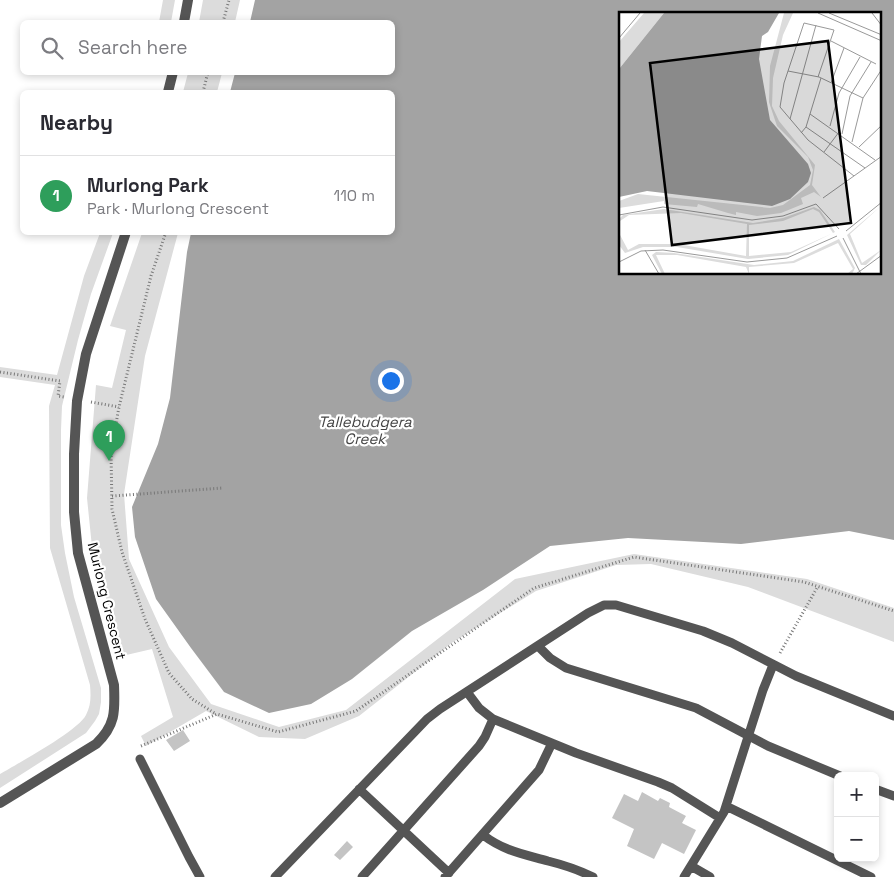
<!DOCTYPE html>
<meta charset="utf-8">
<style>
:root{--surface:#fff;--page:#f2f2f3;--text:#2b2b33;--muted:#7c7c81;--line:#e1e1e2;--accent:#000}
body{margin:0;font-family:"Space Grotesk",sans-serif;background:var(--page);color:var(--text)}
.controls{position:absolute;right:15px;bottom:15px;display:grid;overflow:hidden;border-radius:8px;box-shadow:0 2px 8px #0003}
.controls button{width:45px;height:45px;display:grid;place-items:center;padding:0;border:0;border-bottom:1px solid var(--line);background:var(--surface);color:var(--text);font:25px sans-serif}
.you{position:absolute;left:390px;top:380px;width:18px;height:18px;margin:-12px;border:4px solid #fff;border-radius:50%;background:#1a73e8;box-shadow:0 0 0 8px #1a73e833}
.badge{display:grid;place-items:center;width:32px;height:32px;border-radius:50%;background:var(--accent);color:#fff;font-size:16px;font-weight:700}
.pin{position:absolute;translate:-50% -41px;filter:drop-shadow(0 1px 2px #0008)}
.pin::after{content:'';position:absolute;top:26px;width:18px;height:15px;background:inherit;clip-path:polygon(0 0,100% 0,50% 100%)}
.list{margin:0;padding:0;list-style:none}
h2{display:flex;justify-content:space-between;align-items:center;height:65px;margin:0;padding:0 20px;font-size:21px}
h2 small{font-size:16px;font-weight:400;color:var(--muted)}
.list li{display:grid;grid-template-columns:32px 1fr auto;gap:15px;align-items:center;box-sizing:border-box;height:80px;padding:0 20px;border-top:1px solid var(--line)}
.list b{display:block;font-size:19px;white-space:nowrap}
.list p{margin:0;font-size:16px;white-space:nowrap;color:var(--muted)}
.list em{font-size:16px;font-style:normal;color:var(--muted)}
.icon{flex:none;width:28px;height:28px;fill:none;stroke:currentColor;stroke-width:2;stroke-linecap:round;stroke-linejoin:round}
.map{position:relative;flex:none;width:894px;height:877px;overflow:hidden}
.search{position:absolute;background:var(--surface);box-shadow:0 2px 8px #0003;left:20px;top:20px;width:375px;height:55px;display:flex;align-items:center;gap:12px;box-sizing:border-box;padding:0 18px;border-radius:8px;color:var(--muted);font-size:19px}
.panel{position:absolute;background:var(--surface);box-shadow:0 2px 8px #0003;left:20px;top:90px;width:375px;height:145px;border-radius:8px}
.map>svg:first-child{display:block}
</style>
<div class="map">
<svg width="894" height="877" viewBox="0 0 894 877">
<rect width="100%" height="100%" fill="#fff"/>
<path fill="#dcdcdc" d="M163,0H175L171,22H159Z
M203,0H240L235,22H199Z
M188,73H222L217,92H183Z
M100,233H113L91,294L78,340L62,406L61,430V525L65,553L74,597L101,688V702L99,714L95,721L86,733L0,788V774C17,764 78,731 86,715C91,705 91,697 90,685L50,548L49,406L55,385L0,377V367L57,375L84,276Z
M142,233H178L145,356L124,494L129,559L169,647L211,704L279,727L346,710L515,579L634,554L807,579L894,608V642L748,587L651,564L616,565L536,591L453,642L359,716L305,739L259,737L206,711L146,746L141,736L173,717L152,649L122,656L92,547L87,498L96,385L112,388L126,330L110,326Z"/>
<path fill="#a3a3a3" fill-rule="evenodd" d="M255,0H894V540L849,531L741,544L628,538L550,546L483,590L412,631L352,679L311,704L269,713L224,692L191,648L156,599L135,537L132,507L158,444L170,398L187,252L191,233L392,232V92H230L235,73L392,72V22H250ZM620,14H880V274H620Z"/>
<path fill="#c4c4c4" d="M183,730L190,741L174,751L166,740Z
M642,792L658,801L660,798L670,803L669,807L686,816L682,823L696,830L684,854L662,843L654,859L627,846L634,829L612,818L624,794L638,801Z
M347,841L353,847L340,860L334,855Z"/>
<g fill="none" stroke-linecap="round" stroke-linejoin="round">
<path stroke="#777" stroke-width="3" stroke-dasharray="1 2.5" stroke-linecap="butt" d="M223,22L229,0
M203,92L208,72
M166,232L151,276L119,407L111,452L112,509L122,552L145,619L169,673L192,699L216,714
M0,372L60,381L58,396L64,397
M91,402L119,407
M112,496L222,488
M780,653L818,586
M141,746L217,714L278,732L356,711L534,588L634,557L804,582L894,611"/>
<path stroke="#555" stroke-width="9" d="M538,646L550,658L566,668L696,708L768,746L840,776
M467,692L479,708L493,719L576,753L658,782L672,788L720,818
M140,759L189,857L200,877
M359,789L449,873
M875,789L894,796
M726,806L871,877
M483,835C504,851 523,854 548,861C564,865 579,870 593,877
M691,866L710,877
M275,877L427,719L440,709L588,613L604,605H616L703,631L732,643L796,676L894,716
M362,877L479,746L485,737L493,719
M445,877L539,770L552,743
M684,877L724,812L763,690L773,665"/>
<path stroke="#555" stroke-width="10" d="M184,22L188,0
M168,92L173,72
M0,803L96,744C116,725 115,711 114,685L78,553L74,512V454L77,401L86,354L126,232"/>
</g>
<g text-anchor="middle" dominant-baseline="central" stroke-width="4.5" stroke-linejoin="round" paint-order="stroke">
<g font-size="14" fill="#000" stroke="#fff">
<text transform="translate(107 601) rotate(76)">Murlong Crescent</text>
</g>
<g font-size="15" font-style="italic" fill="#444" stroke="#fff">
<text x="365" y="421">Tallebudgera<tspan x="365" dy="17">Creek</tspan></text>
</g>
</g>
<g transform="translate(619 12)">
<rect width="262" height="262" fill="#fff"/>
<path d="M25,1H45L0,57V30ZM165,1H174L164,23L154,66L153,94L160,109L196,153L193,173L202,185L195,180L182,186L184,192L162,201L138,204L117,200V203L109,201L79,192L78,195L45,192V189L0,196V189L19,182L151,196L164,193L191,173L194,158L189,145L158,114L150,90L151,54ZM262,194L231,222L243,251L262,238L247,253H242L228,223ZM195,195L201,198L216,220L169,243L129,247L58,235H24L6,241L0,233V221L9,238L20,232H59L127,244L128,212L62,201L10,203L1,209L0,215V207L4,203L45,197L134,211L164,206ZM194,197L200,200L214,221L172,240L130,244V213L164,209ZM220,227L236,256L233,262H228L234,257L219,231L175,251L130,255V262L127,255L58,243H37L46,262H43L33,243L37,240L55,241L135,253L174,249Z" fill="#dcdcdc" fill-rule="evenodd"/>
<path d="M45,1H160L149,20L143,24L140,47L151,108L189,152L192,161L189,170L171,187L153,194L28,179L0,185V57Z" fill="#a3a3a3"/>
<path fill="none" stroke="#999" stroke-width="1" d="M199,1L263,29M210,1L263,23M253,1L263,14M0,26L21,1M212,29L257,52M169,59L200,65L244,86M199,65L215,18L185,11L165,71L161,95L189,128L235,164M212,71L225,36M191,102L256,148M171,107L197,13M211,114L220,81L241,45M187,115L246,156M182,121L187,115L202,66M223,122L231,84L252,50M233,130L244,86L263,57M240,135L263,113M205,140L220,120M204,186L263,144M0,203L44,195L133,208L164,204L197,192L220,217M227,219L263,190M224,226L242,262M26,238L40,262M0,250L22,239L44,238L128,250L168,246L218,224M237,262L263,243"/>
<path fill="#000" fill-opacity="0.15" stroke="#000" stroke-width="2.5" d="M209,29L232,211L53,233L31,51Z"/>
<rect width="262" height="262" fill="none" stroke="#000" stroke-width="2.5"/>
</g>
</svg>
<div class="controls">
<button>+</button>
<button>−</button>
</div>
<div class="you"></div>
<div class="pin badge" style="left:109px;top:461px;background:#2e9e5b">1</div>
<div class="search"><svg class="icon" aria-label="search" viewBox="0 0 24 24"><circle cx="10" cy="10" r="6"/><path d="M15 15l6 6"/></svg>Search here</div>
<section class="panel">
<h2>Nearby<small></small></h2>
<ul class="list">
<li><span class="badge" style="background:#2e9e5b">1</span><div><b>Murlong Park</b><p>Park · Murlong Crescent</p></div><em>110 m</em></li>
</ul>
</section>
</div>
